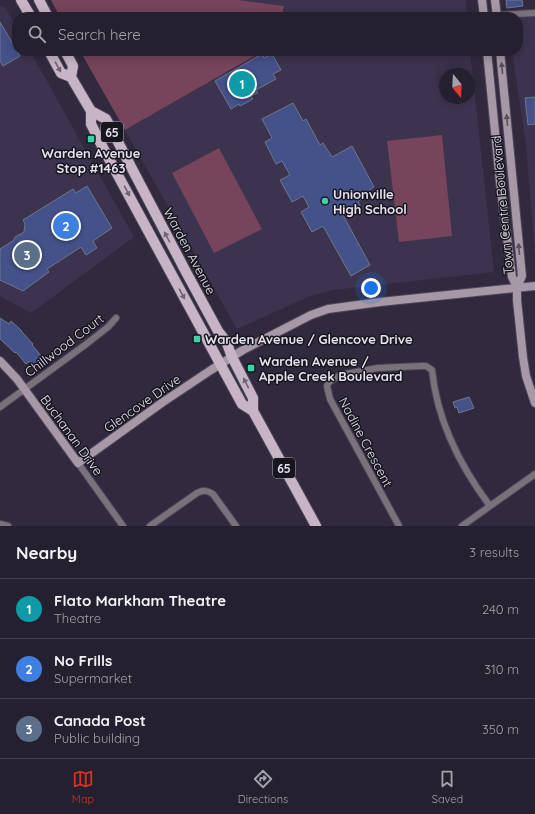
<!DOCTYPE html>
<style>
:root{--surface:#25202f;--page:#312d3b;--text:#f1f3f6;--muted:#a3a3aa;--line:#423e4b;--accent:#d93025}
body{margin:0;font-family:Quicksand,sans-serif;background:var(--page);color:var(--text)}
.compass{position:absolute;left:439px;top:68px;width:36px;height:36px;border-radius:50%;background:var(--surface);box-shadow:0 2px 10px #0003;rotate:162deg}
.you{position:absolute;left:371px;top:288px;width:14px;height:14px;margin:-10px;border:3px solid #fff;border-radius:50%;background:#1a73e8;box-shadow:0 0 0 6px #1a73e833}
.badge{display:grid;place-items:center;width:26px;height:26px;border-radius:50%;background:var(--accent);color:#fff;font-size:13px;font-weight:700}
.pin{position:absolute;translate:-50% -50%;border:2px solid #fff;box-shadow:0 1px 4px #0006}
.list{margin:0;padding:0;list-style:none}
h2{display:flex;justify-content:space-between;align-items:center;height:52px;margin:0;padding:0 16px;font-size:17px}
h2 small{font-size:13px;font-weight:400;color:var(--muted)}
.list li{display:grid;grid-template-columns:26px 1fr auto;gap:12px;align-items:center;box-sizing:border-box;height:60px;padding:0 16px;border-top:1px solid var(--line)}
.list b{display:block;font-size:15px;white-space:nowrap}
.list p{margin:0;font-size:13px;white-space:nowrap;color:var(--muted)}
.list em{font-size:13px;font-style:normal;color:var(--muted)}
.icon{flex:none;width:22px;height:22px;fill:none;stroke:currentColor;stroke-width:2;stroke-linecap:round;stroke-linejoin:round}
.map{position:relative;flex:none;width:535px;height:526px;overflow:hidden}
.search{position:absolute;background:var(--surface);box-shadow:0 2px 10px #0003;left:12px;right:12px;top:12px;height:44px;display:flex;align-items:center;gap:10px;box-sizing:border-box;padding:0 14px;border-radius:16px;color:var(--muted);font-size:15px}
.sheet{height:232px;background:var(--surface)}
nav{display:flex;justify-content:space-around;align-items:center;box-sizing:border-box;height:56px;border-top:1px solid var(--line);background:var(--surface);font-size:11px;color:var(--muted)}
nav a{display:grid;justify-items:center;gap:2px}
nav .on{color:var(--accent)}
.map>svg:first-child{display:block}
</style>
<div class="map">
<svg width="535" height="526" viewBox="0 0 535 526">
<rect width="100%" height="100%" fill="#312a3f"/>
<path fill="#3c334e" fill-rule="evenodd" d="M239,0H466L467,17H282L284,6Z
M0,6L5,7L17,28V51H30L134,237L31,313L0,296Z
M535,17V255L526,145L512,51H518V18Z
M263,51H470L494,272L333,290L308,297L237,329L125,130ZM445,74H469V98H445Z"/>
<path fill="#76445b" d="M51,0H239L284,6L282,17H60Z
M80,51H263L125,130Z
M442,135L452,236L399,242L387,141Z
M219,148L262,229L214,253L172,173Z"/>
<path fill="#455189" stroke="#6e758e" d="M506,0H522L523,6L507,8Z
M0,22L20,56L3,66L0,61Z
M262,54L264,58L272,54L281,70L273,74L276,79L256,90L258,93L251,96L253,99L240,106L239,104L231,109L215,81Z
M535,97V124L528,125L525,98Z
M293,103L303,121L306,119L320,145L323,143L332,157L352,146L374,187L369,190L371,194L358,201L360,206L343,215L370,265L351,276L323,226L312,232L301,212L309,207L303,196L292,202L280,180L290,175L282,161L276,164L265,142L272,138L262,119Z
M87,186L112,228L93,241L97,248L86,255L81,247L47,269L49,272L23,291L0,280V249L14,240L15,237L24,232L25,224L23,220L73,189L76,193Z
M0,318L9,324L11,321L21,330V331L33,344L32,345L43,358L34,366L30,361L26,364L16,352L15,353L0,339Z
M469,397L474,408L459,413L457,407L455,408L453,402Z"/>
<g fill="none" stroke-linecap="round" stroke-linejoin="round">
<defs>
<path id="street" d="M484,16L535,13
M0,407L85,345L108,327L116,318
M78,463L123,526
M0,524L8,526
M150,526L197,493C203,490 207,490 213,494L236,526
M399,526L330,399L327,386L329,382L340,375L378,368L421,366H426L432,370C437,420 460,466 490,506
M462,526L535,474"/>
<path id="secondary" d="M482,0L484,17
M495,0L497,17
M487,51L500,182L512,277L517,287
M500,51L522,276L517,287V300L523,357L526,376L535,403
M0,361L17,379L78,463L163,402L211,370L243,350L311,315L328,309L380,302L535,286"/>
<path id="primary" d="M21,0L31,17
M39,0L48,17
M49,51L61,73L71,77L91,111L106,119L186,272L218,331L226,341L232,357L253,398V411L316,526
M65,51L73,66L71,77
M91,111V124L102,146L242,404L253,411"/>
</defs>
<use href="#street" stroke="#4e475b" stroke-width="8"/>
<use href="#secondary" stroke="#4e475b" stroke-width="10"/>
<use href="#primary" stroke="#4e475b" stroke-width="12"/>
<use href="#street" stroke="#7a727b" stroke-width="6"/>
<use href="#secondary" stroke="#a698a6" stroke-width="8"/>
<use href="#primary" stroke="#c7b5c7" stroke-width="10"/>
</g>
<defs><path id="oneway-solid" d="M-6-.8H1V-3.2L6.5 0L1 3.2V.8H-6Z"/></defs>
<g fill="#6f6572">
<use href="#oneway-solid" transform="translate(58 67) rotate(61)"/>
<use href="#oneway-solid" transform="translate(127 191) rotate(62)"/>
<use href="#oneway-solid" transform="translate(167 237) rotate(-118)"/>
<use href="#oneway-solid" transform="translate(182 294) rotate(61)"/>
<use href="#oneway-solid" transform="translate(246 383) rotate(-116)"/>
</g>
<g fill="#57505b">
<use href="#oneway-solid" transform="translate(502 68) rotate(-96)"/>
<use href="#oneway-solid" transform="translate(507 120) rotate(-95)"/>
<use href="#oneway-solid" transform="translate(519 249) rotate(-95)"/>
</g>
<g fill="#37d4a6" stroke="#17151e" stroke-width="1.5">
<rect x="87" y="135" width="8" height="8" rx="2"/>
<circle cx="325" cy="201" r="4"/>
<rect x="193" y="335" width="8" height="8" rx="2"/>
<rect x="247" y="364" width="8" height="8" rx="2"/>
</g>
<g text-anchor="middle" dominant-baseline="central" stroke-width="3" stroke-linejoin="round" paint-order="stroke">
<g fill="#17151e" stroke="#a8a4b1" stroke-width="1">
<rect x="101" y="122" width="22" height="20" rx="3"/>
<rect x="273" y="458" width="22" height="20" rx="3"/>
</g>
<g font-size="12" font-weight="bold" fill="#e6e2f0">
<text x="112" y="132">65</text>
<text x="284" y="468">65</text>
</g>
<g font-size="13" font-weight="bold" fill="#e6e2f0" stroke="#17151e" text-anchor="start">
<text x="91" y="153" text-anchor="middle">Warden Avenue<tspan x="91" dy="15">Stop #1463</tspan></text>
<text x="333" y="194">Unionville<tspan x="333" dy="15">High School</tspan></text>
<text x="205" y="339">Warden Avenue / Glencove Drive</text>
<text x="259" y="361">Warden Avenue /<tspan x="259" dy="15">Apple Creek Boulevard</tspan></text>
</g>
<g font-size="13" fill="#e6e2f0" stroke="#17151e">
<text transform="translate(502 205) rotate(-95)">Town Centre Boulevard</text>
<text transform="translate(190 251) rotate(62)">Warden Avenue</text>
<text transform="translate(64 345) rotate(-37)">Chillwood Court</text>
<text transform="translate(142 403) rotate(-35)">Glencove Drive</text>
<text transform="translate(72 435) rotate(54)">Buchanan Drive</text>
<text transform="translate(366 442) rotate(62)">Nadine Crescent</text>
</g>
</g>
</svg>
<svg class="compass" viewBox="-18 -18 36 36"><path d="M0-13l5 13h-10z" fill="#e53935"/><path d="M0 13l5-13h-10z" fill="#a3a3aa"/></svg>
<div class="you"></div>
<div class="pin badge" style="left:242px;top:84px;background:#0f9aa8">1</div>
<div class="pin badge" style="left:66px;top:226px;background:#3f7fe0">2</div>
<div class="pin badge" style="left:27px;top:255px;background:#5c6f8a">3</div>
<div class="search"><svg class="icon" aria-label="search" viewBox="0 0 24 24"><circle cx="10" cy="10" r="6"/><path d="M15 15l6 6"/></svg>Search here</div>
</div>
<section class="sheet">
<h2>Nearby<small>3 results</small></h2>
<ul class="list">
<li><span class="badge" style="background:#0f9aa8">1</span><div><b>Flato Markham Theatre</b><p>Theatre</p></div><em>240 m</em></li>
<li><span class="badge" style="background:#3f7fe0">2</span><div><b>No Frills</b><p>Supermarket</p></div><em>310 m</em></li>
<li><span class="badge" style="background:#5c6f8a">3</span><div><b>Canada Post</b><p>Public building</p></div><em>350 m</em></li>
</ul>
</section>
<nav>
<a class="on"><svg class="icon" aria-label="map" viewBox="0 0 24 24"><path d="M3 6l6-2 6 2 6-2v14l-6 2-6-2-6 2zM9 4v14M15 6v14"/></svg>Map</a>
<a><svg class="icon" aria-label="directions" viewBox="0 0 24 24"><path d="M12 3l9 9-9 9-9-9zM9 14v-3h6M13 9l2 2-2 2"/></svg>Directions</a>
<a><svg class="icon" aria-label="saved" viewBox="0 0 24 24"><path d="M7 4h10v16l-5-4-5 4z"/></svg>Saved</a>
</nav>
